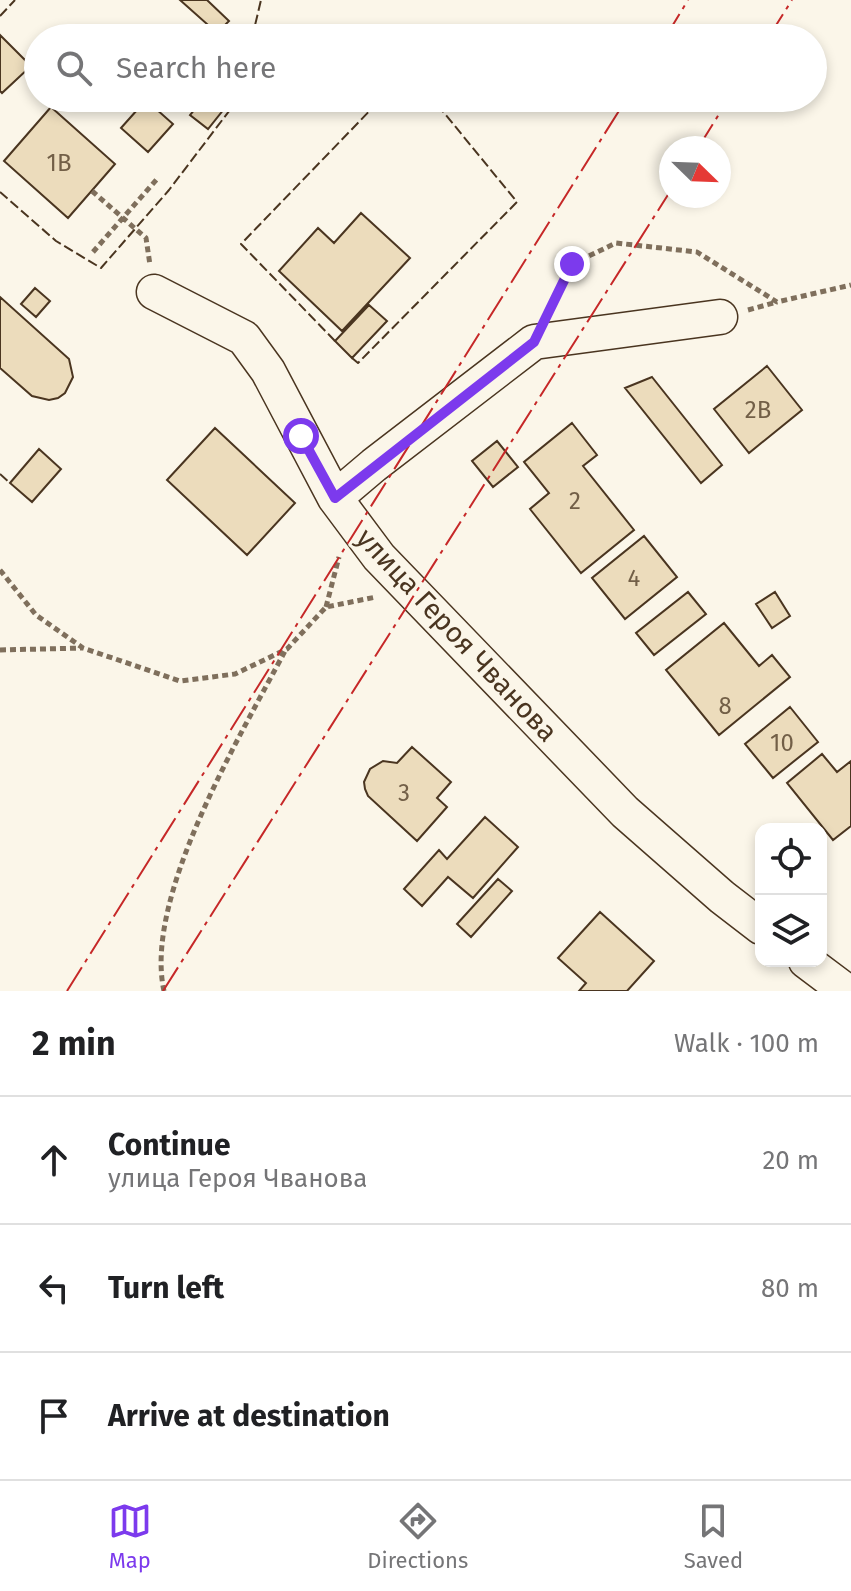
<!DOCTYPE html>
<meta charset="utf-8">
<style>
:root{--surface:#fff;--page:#f6f6f6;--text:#202124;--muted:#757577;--line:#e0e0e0;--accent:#7c3aed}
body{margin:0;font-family:"Fira Sans",sans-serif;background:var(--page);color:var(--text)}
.controls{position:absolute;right:24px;bottom:24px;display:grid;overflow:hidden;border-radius:16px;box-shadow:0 4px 12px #0003}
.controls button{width:72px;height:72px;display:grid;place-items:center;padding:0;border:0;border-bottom:2px solid var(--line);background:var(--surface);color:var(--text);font:40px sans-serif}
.compass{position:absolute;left:659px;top:136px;width:72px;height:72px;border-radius:50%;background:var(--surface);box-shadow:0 4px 12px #0003;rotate:113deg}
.stop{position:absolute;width:24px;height:24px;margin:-18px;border:6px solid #7c3aed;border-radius:50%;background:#fff}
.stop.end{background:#7c3aed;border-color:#fff;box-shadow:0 2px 8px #0008}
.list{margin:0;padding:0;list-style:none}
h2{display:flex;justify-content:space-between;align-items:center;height:104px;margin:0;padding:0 32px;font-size:34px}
h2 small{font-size:26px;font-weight:400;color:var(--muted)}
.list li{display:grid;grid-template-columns:52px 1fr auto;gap:24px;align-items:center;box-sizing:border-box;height:128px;padding:0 32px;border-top:2px solid var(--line)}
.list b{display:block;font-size:30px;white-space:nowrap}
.list p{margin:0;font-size:26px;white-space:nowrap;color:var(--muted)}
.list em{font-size:26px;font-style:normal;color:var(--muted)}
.icon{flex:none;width:44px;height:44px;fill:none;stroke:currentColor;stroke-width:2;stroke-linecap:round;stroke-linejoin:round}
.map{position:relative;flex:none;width:851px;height:991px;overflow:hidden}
.search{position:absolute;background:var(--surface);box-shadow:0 4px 12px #0003;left:24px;right:24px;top:24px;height:88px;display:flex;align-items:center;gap:20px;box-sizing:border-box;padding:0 28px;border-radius:44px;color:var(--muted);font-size:30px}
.sheet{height:488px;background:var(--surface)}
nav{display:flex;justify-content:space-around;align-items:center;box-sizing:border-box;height:112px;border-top:2px solid var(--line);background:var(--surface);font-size:22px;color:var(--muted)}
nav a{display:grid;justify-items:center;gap:4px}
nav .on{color:var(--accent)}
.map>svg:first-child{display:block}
</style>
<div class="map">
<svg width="851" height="991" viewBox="0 0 851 991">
<rect width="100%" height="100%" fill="#fbf6e9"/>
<path fill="#ecdcbc" stroke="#4a3520" stroke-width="2" d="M180,0H207L229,21L217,33Z
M0,35L31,66L2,93L0,91Z
M204,98L232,99L208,129L190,115Z
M146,100L173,124L148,152L121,128Z
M51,107L115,164L68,218L4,161Z
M361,213L410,258L342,331L279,271L318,228L334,243Z
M35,288L50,301L36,317L21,304Z
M0,297L69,359L73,377L65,393L58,398L49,400L32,396L0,368Z
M369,305L387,321L352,358L335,341Z
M767,366L802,410L749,453L714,409Z
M652,377L722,465L701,483L625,388Z
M572,423L597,455L583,466L634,530L581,573L530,509L549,493L524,462Z
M215,428L295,503L247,555L167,480Z
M497,441L518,467L493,487L472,461Z
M39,449L61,469L32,502L10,483Z
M644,536L677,577L625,619L592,578Z
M688,592L706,614L654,655L636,633Z
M775,592L790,616L772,628L756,604Z
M724,623L759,666L772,655L790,677L719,735L666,670Z
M790,707L818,742L773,778L745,744Z
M412,747L451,782L437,798L447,807L417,841L368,796L365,789L364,782L370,769L383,761L397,763Z
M822,754L837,772L851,761V826L833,840L787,783Z
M485,817L518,847L473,898L448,877L422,906L404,889L439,850L447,859Z
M498,879L512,891L471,937L457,924Z
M600,912L654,961L627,991H579L586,983L558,958Z"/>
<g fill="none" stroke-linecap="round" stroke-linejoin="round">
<defs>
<path id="minor" d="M154,292L244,338L268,371L335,498L379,557L625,812L722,897L761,927
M335,498L374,465L534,342L720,317
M806,961L846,991"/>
</defs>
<use href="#minor" stroke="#4a3520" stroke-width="37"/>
<path stroke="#7f6f5c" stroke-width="5" stroke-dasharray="6 4" stroke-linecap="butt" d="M92,191L146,238L150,265
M93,252L157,179
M550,310L572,264L616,243L697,252L777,302L851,285
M748,310L777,302
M0,570L36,615L83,648L180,681L235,674L287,649L326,607L376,597
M326,607L339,557
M0,650L83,648
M164,991C143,897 241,735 285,651"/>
<use href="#minor" stroke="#fbf6e9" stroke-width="34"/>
<path stroke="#4a3520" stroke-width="2" stroke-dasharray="10 4" stroke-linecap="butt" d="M0,16L15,0
M252,38L261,0
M0,192L56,241L101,268L169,190L239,98
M335,341L241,244L382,98
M352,358L358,363L517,202L432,98
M0,474L10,483"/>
<path stroke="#c62828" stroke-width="2" stroke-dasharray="28 6 4 6" stroke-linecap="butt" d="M665,38L688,0
M768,38L792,0
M698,148L729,98
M67,991L627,98
M163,991L671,190"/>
</g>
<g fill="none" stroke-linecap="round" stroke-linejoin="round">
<path stroke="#7c3aed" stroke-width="10" d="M301,436L335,498L534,342L572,264"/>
</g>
<g text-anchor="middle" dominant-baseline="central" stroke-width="6" stroke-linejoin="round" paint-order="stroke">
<g font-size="24" fill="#725f47">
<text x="59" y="163">1В</text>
<text x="758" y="410">2В</text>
<text x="575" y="501">2</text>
<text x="634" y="578">4</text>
<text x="725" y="706">8</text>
<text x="782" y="743">10</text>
<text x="404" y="793">3</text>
</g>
<g font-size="28" fill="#4a3520" stroke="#fbf6e9">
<text transform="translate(457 635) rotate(47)">улица Героя Чванова</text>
</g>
</g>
</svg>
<div class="controls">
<button><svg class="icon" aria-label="locate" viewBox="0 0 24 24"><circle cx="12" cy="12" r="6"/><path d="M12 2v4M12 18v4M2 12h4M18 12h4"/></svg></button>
<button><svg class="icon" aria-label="layers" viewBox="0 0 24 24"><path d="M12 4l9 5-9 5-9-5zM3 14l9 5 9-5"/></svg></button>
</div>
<svg class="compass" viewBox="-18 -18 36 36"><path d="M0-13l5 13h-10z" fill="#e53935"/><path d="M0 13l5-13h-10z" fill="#757577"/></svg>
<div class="stop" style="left:301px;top:436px"></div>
<div class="stop end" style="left:572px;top:264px"></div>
<div class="search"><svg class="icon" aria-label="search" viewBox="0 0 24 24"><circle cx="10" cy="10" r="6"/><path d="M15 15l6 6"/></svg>Search here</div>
</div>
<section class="sheet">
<h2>2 min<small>Walk · 100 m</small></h2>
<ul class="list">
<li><svg class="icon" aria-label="ahead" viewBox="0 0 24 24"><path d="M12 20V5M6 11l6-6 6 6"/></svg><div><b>Continue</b><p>улица Героя Чванова</p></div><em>20 m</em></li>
<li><svg class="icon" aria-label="left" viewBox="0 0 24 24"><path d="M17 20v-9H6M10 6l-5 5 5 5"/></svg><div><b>Turn left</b></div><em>80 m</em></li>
<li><svg class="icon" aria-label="arrive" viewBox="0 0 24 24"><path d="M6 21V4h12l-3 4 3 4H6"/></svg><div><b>Arrive at destination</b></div></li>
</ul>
</section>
<nav>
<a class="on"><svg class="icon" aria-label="map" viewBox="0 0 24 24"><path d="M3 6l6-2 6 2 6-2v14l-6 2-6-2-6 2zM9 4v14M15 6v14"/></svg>Map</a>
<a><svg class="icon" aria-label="directions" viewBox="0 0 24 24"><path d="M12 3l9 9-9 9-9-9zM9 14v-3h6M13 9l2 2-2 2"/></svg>Directions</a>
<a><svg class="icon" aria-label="saved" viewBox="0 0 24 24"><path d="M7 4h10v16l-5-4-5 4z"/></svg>Saved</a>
</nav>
